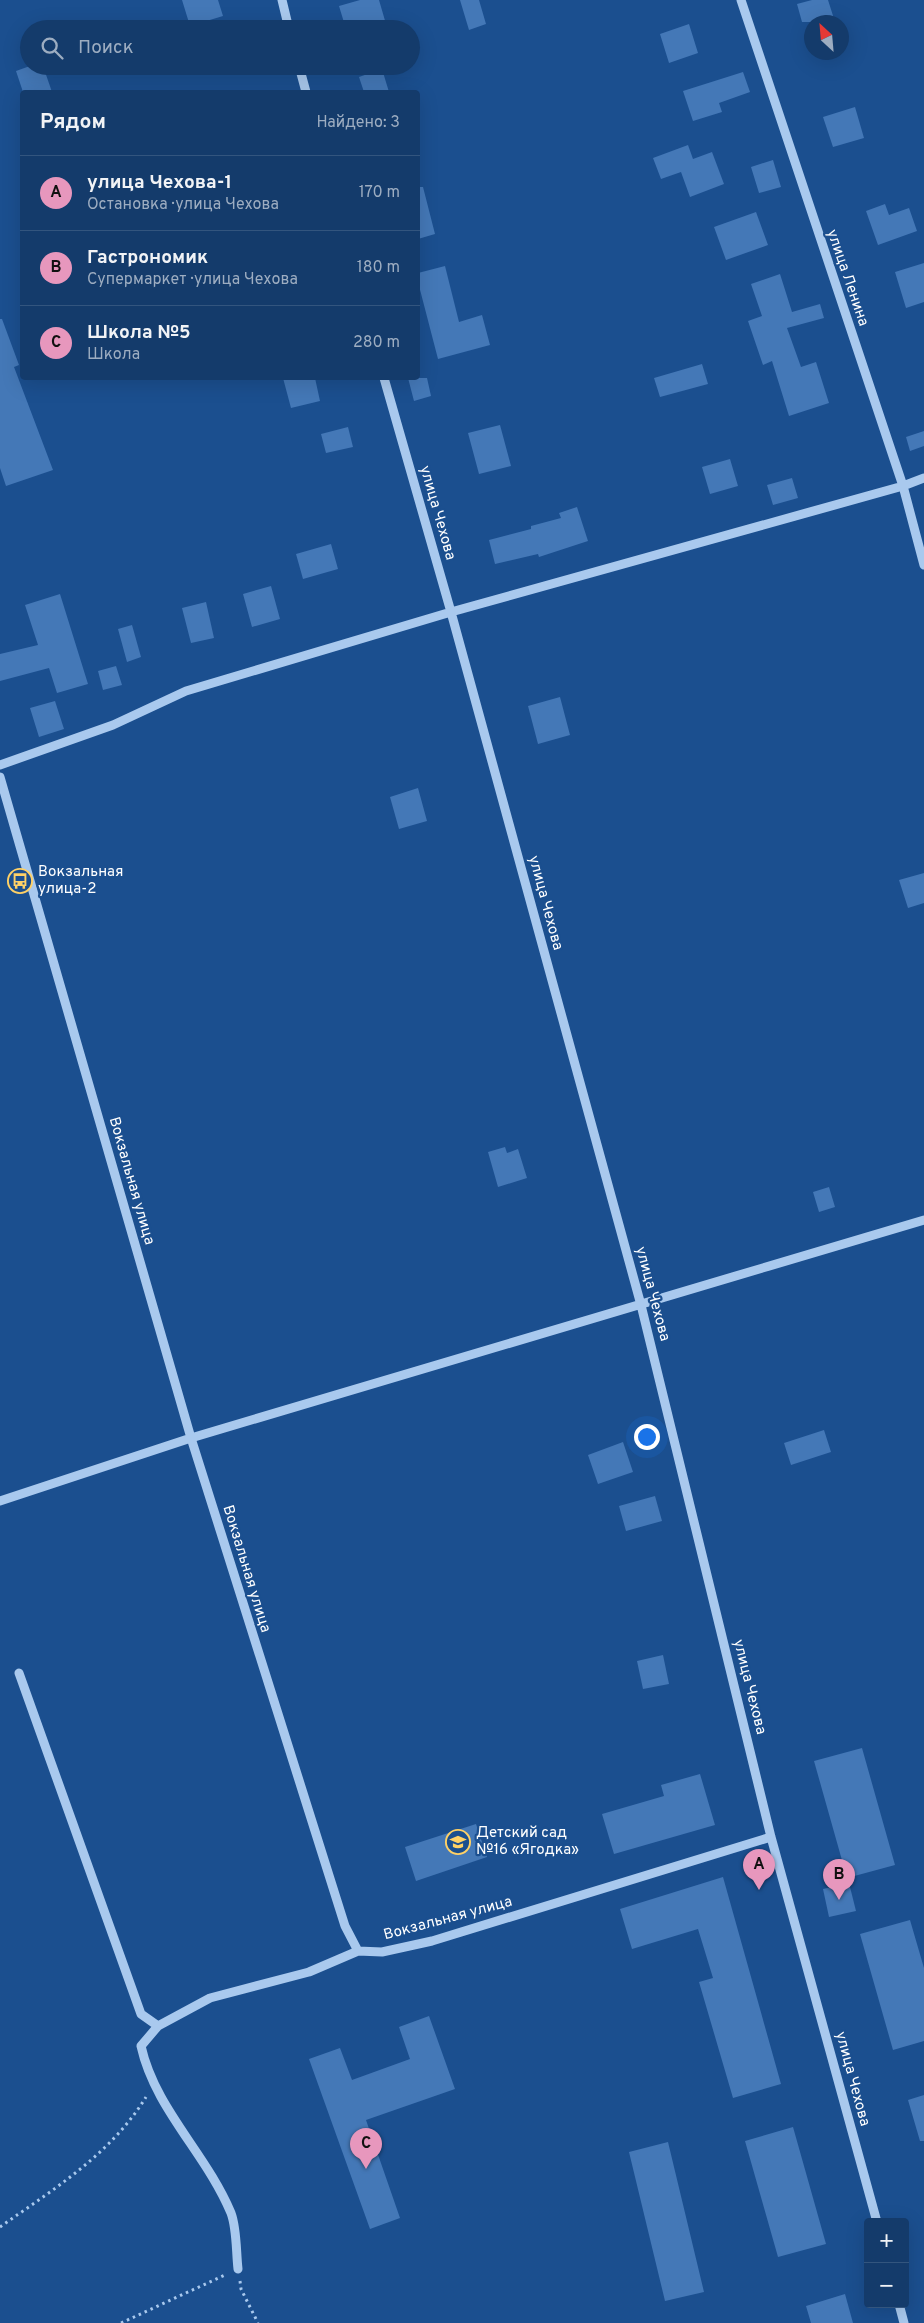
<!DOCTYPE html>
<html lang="ru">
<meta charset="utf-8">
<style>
:root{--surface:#143b6b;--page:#1d4271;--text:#f1f3f6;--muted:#9dadc1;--line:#33557e;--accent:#e797bd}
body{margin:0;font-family:Overpass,sans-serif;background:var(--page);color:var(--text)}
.controls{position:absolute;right:15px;bottom:15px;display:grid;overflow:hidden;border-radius:5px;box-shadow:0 5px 20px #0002}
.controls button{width:45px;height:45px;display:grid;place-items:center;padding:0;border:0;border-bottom:1px solid var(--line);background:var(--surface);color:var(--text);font:25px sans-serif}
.compass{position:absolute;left:804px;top:15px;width:45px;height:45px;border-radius:50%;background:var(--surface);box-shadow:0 5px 20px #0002;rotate:334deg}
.you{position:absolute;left:646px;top:1436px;width:18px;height:18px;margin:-12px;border:4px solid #fff;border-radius:50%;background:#1a73e8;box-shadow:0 0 0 8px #1a73e833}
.badge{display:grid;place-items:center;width:32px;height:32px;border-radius:50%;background:var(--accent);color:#111;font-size:16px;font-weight:700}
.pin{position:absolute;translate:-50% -41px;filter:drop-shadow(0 1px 2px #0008)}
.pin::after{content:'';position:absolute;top:26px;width:18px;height:15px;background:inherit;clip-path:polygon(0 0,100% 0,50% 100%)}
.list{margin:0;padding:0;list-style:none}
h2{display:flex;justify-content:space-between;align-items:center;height:65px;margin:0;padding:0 20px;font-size:21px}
h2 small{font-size:16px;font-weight:400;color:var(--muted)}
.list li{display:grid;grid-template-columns:32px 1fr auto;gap:15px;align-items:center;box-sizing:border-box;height:75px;padding:0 20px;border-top:1px solid var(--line)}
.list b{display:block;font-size:19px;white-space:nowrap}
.list p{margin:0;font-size:16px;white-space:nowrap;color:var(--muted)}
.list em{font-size:16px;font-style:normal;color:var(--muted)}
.icon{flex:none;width:28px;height:28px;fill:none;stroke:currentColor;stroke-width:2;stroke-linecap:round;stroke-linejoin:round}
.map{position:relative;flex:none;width:924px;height:2323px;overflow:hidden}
.search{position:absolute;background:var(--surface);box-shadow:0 5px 20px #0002;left:20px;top:20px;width:400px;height:55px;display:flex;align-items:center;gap:12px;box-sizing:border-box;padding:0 18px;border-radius:28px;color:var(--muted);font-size:19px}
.panel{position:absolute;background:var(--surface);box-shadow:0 5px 20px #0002;left:20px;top:90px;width:400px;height:290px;border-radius:5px}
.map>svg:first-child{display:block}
</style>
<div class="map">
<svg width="924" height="2323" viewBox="0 0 924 2323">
<rect width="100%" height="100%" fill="#1b4f8f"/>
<path fill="#4478b7" d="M182,0H218L223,16L190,26Z
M360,0H379L386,24L369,29H346L339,6Z
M460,0H479L486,24L469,30Z
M812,0H828L835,22H802L797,4Z
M689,24L698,53L669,63L660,34Z
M30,66H43L52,92H23L16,71Z
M382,69L389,92H364L359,77Z
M743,72L750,92L719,103L722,112L693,121L683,91Z
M855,107L864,138L833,147L823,117Z
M688,145L693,159L712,152L724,184L690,197L681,172L661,179L653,158Z
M773,160L781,187L759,193L751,167Z
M418,187H423L435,234L418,239Z
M885,204L889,215L909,208L917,231L878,245L866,211Z
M756,212L768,245L726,260L714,227Z
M924,263V302L906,308L895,272Z
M445,266L459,322L482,315L490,345L438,359L418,282V273Z
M780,274L792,312L820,304L824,318L787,328L801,367L816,362L829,403L789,416L772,361L763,365L748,321L762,316L751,284Z
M0,319H2L19,365L14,367L53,470L6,486L0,468Z
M702,364L708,384L660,397L654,378Z
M283,378H315L320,401L291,408Z
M408,378H427L431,396L414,401Z
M500,425L511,466L479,474L468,433Z
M348,427L353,447L326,453L321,434Z
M924,431V446L910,451L906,437Z
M730,459L738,486L710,494L702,467Z
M792,478L798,498L773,505L767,485Z
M577,507L588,541L539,557L538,554L495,564L489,540L531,529V526L561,518L559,513Z
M331,544L338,569L303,579L296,554Z
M271,586L280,619L252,627L243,594Z
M60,594L88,684L57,693L49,668L0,681V654L38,645L25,605Z
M206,602L214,638L191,643L182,608Z
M132,625L141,657L127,662L118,629Z
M116,666L122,685L103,690L98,671Z
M560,697L570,735L538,744L528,706Z
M55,701L64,729L39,737L30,708Z
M418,788L427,821L399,829L390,797Z
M924,873V903L908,908L899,880Z
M505,1147L507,1153L518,1149L527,1178L498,1187L488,1152Z
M829,1187L835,1207L819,1212L813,1192Z
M824,1430L831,1452L791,1465L784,1443Z
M623,1442L633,1472L598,1484L588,1455Z
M655,1496L662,1521L626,1531L619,1506Z
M663,1655L669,1684L643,1689L637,1661Z
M862,1748L895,1865L847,1878L814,1761Z
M700,1774L715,1825L614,1854L602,1814L664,1796L661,1785Z
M476,1824L487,1857L416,1881L405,1847Z
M723,1877L781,2084L733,2098L699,1982L713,1978L698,1929L632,1949L620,1909Z
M849,1883L856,1911L829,1917L823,1889Z
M910,1920L924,1968V2041L893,2050L860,1934Z
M429,2016L455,2089L366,2120L400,2218L370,2229L309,2059L340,2048L352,2080L410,2059L399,2027Z
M924,2095V2141H920L908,2100Z
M793,2127L826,2244L778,2257L745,2141Z
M668,2142L704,2292L665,2301L629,2152Z
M845,2294L853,2323H811L806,2306Z"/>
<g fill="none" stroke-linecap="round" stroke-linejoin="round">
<path stroke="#a9c9ee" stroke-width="3" stroke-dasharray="2.5 4" stroke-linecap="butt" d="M0,2227C54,2189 111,2154 146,2097
M240,2281L241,2289L258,2323
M121,2323L227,2274"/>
<path stroke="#a9c9ee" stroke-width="9" d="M282,0L289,29
M741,0L903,486L924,565
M299,66L306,92
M384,378L451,612L641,1305L771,1837L877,2222
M0,765L113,725L186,691L451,612L903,486L924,478
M0,777L191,1438L345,1926L358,1951L382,1952L432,1941L771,1837
M0,1501L191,1438L924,1220
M19,1673L141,2014L158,2026
M238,2269C236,2252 237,2229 231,2213C206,2153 155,2109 141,2046L158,2026L210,1998L309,1972L358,1951
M899,2304L904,2323"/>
</g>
<defs>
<symbol id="bus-ring" viewBox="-11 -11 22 22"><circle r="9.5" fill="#1b4f8f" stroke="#ffd166" stroke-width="1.5"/><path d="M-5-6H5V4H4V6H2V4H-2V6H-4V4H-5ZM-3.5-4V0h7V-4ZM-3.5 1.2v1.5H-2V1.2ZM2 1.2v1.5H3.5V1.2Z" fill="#ffd166"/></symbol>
<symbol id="school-ring" viewBox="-11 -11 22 22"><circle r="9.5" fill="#1b4f8f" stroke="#ffd166" stroke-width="1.5"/><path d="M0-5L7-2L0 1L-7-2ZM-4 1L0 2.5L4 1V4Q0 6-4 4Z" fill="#ffd166"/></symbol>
</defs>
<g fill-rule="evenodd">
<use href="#bus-ring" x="6" y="867" width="28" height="28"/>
<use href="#school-ring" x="444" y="1828" width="28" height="28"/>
</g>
<g text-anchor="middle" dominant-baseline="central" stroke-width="4.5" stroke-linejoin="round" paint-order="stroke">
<g font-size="15" fill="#fff" stroke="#1b4f8f">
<text transform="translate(847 278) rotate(71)">улица Ленина</text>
<text transform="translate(437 513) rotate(74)">улица Чехова</text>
<text transform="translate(545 903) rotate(75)">улица Чехова</text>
<text transform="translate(131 1181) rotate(74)">Вокзальная улица</text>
<text transform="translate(652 1294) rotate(75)">улица Чехова</text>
<text transform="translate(246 1569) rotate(73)">Вокзальная улица</text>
<text transform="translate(749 1687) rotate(76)">улица Чехова</text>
<text transform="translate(448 1919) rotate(-15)">Вокзальная улица</text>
<text transform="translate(852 2079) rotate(75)">улица Чехова</text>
</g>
<g font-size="15" fill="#fff" stroke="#1b4f8f" text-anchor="start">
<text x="38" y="872">Вокзальная<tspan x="38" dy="17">улица-2</tspan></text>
<text x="476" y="1833">Детский сад<tspan x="476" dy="17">№16 «Ягодка»</tspan></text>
</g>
</g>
</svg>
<div class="controls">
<button>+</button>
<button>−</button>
</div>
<svg class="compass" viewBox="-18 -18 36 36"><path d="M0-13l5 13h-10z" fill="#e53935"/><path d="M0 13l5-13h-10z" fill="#9dadc1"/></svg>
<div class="you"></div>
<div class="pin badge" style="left:759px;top:1890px">A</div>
<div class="pin badge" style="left:839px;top:1900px">B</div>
<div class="pin badge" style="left:366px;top:2169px">C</div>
<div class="search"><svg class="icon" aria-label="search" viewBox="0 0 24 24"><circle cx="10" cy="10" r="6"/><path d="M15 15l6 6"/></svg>Поиск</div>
<section class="panel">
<h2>Рядом<small>Найдено: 3</small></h2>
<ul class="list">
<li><span class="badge">A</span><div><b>улица Чехова-1</b><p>Остановка · улица Чехова</p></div><em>170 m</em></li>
<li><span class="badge">B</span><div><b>Гастрономик</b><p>Супермаркет · улица Чехова</p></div><em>180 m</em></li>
<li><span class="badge">C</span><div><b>Школа №5</b><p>Школа</p></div><em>280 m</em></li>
</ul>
</section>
</div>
